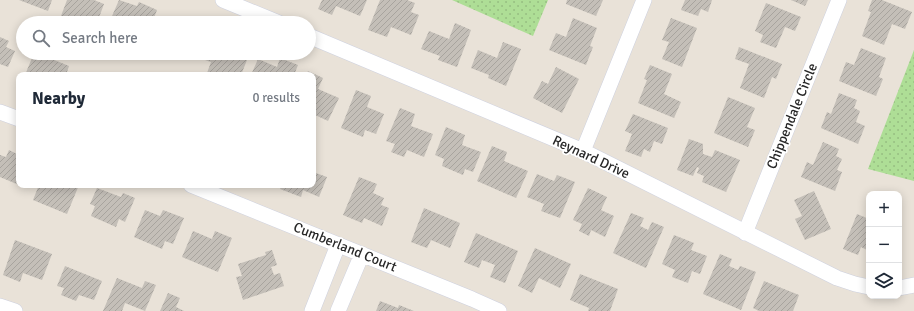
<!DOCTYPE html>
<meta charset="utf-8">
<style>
:root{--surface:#fff;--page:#f2f2f3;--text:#1f2937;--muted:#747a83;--line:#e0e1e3}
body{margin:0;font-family:Signika,sans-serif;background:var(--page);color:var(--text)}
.controls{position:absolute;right:12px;bottom:12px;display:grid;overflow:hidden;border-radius:8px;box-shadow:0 2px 10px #0003}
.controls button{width:36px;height:36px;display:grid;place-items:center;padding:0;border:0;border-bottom:1px solid var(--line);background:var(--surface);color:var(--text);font:20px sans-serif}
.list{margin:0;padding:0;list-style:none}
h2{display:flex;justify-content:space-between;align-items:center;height:52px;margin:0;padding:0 16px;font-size:17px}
h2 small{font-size:13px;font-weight:400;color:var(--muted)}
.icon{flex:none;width:22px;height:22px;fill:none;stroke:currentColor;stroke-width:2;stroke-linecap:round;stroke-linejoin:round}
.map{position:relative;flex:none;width:914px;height:311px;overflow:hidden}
.search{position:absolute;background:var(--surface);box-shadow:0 2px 10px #0003;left:16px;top:16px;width:300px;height:44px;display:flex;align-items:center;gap:10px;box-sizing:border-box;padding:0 14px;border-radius:22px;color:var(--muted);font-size:15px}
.panel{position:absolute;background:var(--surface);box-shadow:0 2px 10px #0003;left:16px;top:72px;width:300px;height:116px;border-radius:8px}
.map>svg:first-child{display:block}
</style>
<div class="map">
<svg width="914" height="311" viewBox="0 0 914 311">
<defs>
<pattern id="grass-dots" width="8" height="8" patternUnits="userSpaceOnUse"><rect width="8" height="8" fill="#aede96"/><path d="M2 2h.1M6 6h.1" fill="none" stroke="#96be81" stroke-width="1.8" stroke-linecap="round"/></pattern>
<pattern id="building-hatch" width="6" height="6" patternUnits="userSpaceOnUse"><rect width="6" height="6" fill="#c4bfb8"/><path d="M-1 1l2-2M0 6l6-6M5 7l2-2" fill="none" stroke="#a8a49e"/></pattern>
</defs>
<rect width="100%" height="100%" fill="#e9e2d8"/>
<path fill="url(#grass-dots)" d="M452,0H548L533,36Z
M914,50V181L868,169Z"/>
<path fill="url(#building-hatch)" d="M19,0H52L48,11Z
M67,0H94L104,4L97,23L89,20L88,23H79L61,16Z
M119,0L137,6L139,2L157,10L152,23H109Z
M322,0H367L360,16L336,6L332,15L318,9Z
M380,0H407L415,3L411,12L419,15L411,35L391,27L387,37L368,30Z
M567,0H603L596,16L566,4Z
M685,0H712L708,12L701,9L698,16L681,10Z
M791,0H808L805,6Z
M872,0H882L912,12L905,29L892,24L884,45L862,36L871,12L868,11Z
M766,3L801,17L795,31L785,27L776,48L760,42L763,35L755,31Z
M168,16L185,23H165Z
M573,18L597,28L590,46L593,47L586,65L549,50L556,33L566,37Z
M671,18L697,28L682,67L662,59L669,42L662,40Z
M455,23L471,30L457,67L438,60L440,56L421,49L429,31L449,39Z
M0,37L9,41L6,47L15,51L8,67L0,64Z
M503,42L521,49L506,86L488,78L489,75L471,68L478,50L497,58Z
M739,47L782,64L776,79L772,77L764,98L740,88L749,64L735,59Z
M861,48L886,58L879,77L883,79L876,96L839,81L846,62L854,65Z
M34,53H37L69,66L66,75H25Z
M204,53H243L249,55L241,75L232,72L231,75H212L207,73L211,62L202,59Z
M280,58L298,65L294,75H251L258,59L277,67Z
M650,65L672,74L664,94L681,102L674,118L638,103L647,80L644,79Z
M556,67L579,79L562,113L533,98L542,81L548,84Z
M308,71L323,78L318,89L339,98L328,121L313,114V75H306Z
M356,90L371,96L367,107L384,114L376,134L365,130L363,137L341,128Z
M839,93L857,100L854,108L860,111L856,122L865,126L858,144L821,128L827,112L831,114Z
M728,97L755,108L747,127L755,130L748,147L714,133Z
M400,108L415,114L411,126L433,134L424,157L407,150L404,157L391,152L395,144L386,141Z
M633,114L668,128L662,144L654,141L650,152L644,149L641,157L625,151L632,134L625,131Z
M446,127L465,135L462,145L481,152L473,172L465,169L463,175L442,166L444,159L435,155Z
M689,139L703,144V154L712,157L715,150L740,160L726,192L702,182L704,176L697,173L699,168L697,167L693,176L677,170Z
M823,142L839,149L836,156L842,159L837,170L842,172L835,191L801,177L807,162L813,165Z
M492,146L507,152L504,161L528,171L516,198L477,181Z
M9,150L19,155V185L0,177V155L6,157Z
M313,172L327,177L319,197L303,190L301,197L280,189L282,185H313Z
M537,174L554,181L557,175L575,182L560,218L541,211L544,204L527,197Z
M359,177L377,184L373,193L384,198L381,205L389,208L382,226L364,218L362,223L343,215Z
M39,185H79L67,214L33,200Z
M97,188L121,197L123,193L135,198L125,222L119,219L116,227L91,216L95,206L90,204Z
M588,188L607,197L601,210L614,216L605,237L591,230L589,236L579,231L582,224L573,220Z
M814,191L831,229L805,240L795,219L802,216L794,200Z
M424,208L460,223L450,248L431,240L427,248L411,242Z
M145,210L160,216L163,210L184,218L173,244L165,241L162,249L134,237Z
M631,213L644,218L640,226L648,230L652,222L664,227L646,268L613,253Z
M857,214L869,219V251L861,247L858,255L843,249Z
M193,231L212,239L215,231L232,238L218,272L182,257Z
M476,233L518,251L505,283L490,277L495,265L482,260L479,268L464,262Z
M674,235L694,243L691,250L707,256L700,274L692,271L688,283L672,277L675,270L662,264Z
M15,240L52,254L42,280L23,273L20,282L3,275Z
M535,248L571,264L560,288L539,278L532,293L518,286Z
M272,250L277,265L271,267L274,275L280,273L284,286L243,300L236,277L242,276L238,264L266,255L265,252Z
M720,254L732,259L729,266L738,270L740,266L756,272L741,310L703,294Z
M65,266L102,281L94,300L79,295L76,301L61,295L64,288L57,286Z
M580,274L618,289L610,311H588L589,308L570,300Z
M117,278L142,288L145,281L156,285L145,311L125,303L122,311H103Z
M764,281L799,295L793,311H759L753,308Z
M168,293L180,298L176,307L184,311H160Z
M380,301L398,308L399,305L414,311H376Z"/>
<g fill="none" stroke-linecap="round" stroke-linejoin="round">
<defs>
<path id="street" d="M223,0L279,23
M309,36L583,151L837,278L855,284L869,287
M0,112L19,119
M583,151L644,0
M191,185L472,299L499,311
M745,233L839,0
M899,288L914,285
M0,306L15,311
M312,311L338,245
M338,311L362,254"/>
</defs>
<use href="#street" stroke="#ced1df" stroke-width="16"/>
<use href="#street" stroke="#fff" stroke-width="15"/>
</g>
<g text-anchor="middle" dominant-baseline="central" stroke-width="3.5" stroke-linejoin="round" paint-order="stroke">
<g font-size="14" fill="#272727" stroke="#fff">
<text transform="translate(792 116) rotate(-68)">Chippendale Circle</text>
<text transform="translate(591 157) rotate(25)">Reynard Drive</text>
<text transform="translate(345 247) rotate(22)">Cumberland Court</text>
</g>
</g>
</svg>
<div class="controls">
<button>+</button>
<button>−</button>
<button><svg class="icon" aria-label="layers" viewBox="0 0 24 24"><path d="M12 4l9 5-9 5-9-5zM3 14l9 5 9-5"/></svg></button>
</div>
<div class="search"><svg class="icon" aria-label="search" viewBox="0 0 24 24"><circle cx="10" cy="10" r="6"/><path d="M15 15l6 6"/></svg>Search here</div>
<section class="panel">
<h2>Nearby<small>0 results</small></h2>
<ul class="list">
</ul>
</section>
</div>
